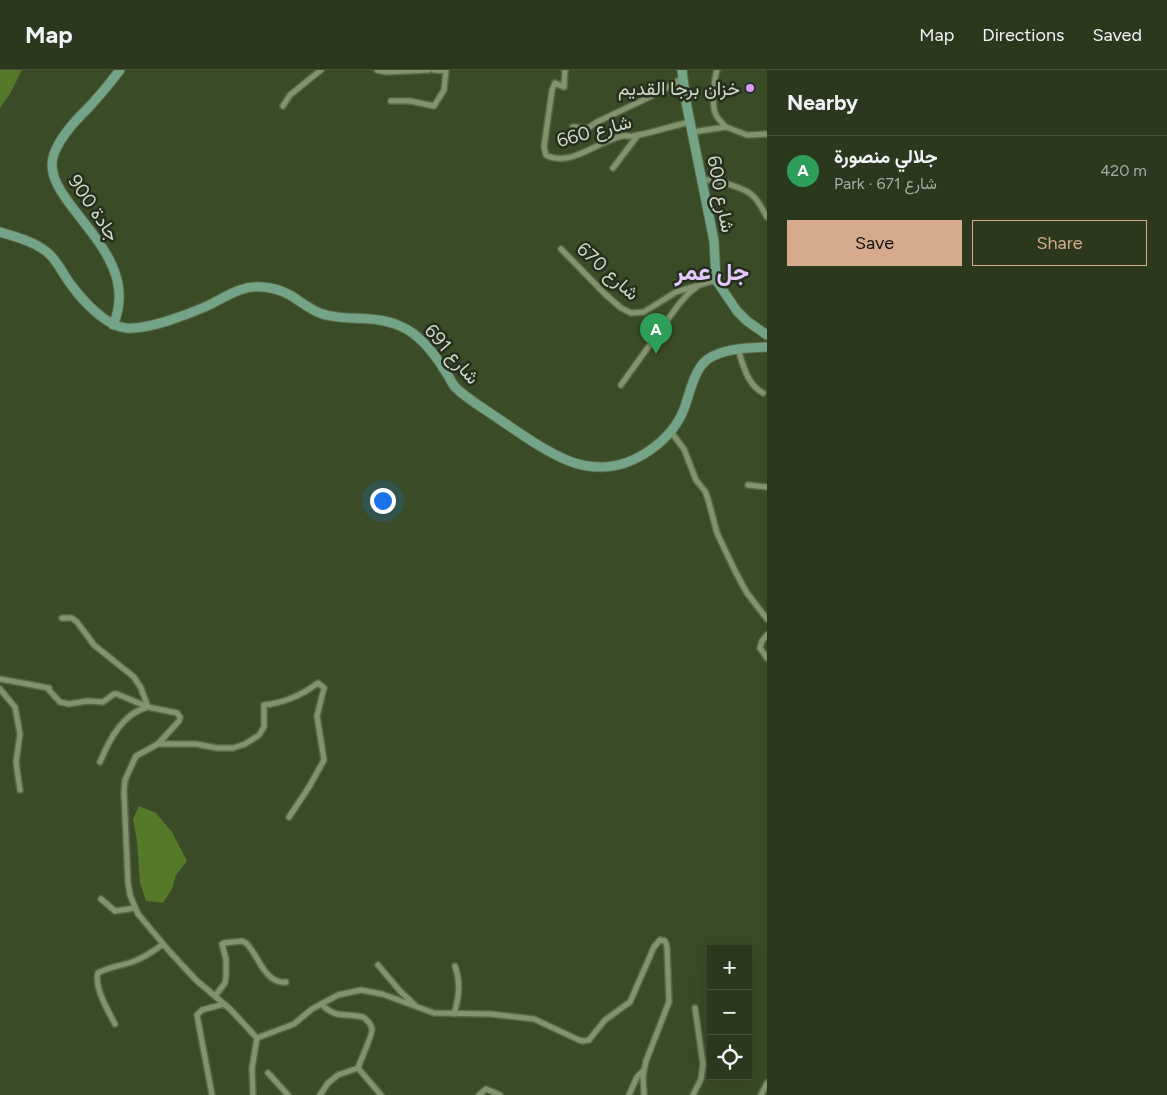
<!DOCTYPE html>
<meta charset="utf-8">
<style>
:root{--surface:#2c381d;--page:#38432a;--text:#f1f3f6;--muted:#a6aca4;--line:#48523b;--accent:#d6ab8b}
body{margin:0;font-family:Figtree,Vazirmatn,sans-serif;background:var(--page);color:var(--text)}
.controls{position:absolute;right:15px;bottom:15px;display:grid;overflow:hidden;border-radius:0px;box-shadow:0 5px 20px #0002}
.controls button{width:45px;height:45px;display:grid;place-items:center;padding:0;border:0;border-bottom:1px solid var(--line);background:var(--surface);color:var(--text);font:25px sans-serif}
.you{position:absolute;left:382px;top:430px;width:18px;height:18px;margin:-12px;border:4px solid #fff;border-radius:50%;background:#1a73e8;box-shadow:0 0 0 8px #1a73e833}
.badge{display:grid;place-items:center;width:32px;height:32px;border-radius:50%;background:var(--accent);color:#fff;font-size:16px;font-weight:700}
.pin{position:absolute;translate:-50% -41px;filter:drop-shadow(0 1px 2px #0008)}
.pin::after{content:'';position:absolute;top:26px;width:18px;height:15px;background:inherit;clip-path:polygon(0 0,100% 0,50% 100%)}
.list{margin:0;padding:0;list-style:none}
h2{display:flex;justify-content:space-between;align-items:center;height:65px;margin:0;padding:0 20px;font-size:21px}
h2 small{font-size:16px;font-weight:400;color:var(--muted)}
.list li{display:grid;grid-template-columns:32px 1fr auto;gap:15px;align-items:center;box-sizing:border-box;height:70px;padding:0 20px;border-top:1px solid var(--line)}
.list b{display:block;font-size:19px;white-space:nowrap}
.list p{margin:0;font-size:16px;white-space:nowrap;color:var(--muted)}
.list em{font-size:16px;font-style:normal;color:var(--muted)}
.actions{display:flex;gap:10px;padding:15px 20px}
.actions a{flex:1;padding:11px 0;border:1px solid var(--accent);border-radius:0px;text-align:center;font-size:18px;color:var(--accent)}
.actions .main{background:var(--accent);color:#111}
.icon{flex:none;width:28px;height:28px;fill:none;stroke:currentColor;stroke-width:2;stroke-linecap:round;stroke-linejoin:round}
.map{position:relative;flex:none;width:767px;height:1025px;overflow:hidden}
header{display:flex;align-items:center;gap:30px;box-sizing:border-box;height:70px;padding:0 25px;background:var(--surface);border-bottom:1px solid var(--line)}
header strong{font-size:24px}
nav{display:flex;gap:28px;margin-inline-start:auto;font-size:18px}
main{display:flex}
aside{flex:1;background:var(--surface)}
.map>svg:first-child{display:block}
</style>
<header>
<strong>Map</strong>
<nav><a>Map</a><a>Directions</a><a>Saved</a></nav>
</header>
<main>
<div class="map">
<svg width="767" height="1025" viewBox="0 0 767 1025">
<rect width="100%" height="100%" fill="#3a4b27"/>
<path fill="#567829" d="M0,0H22L10,24L0,38Z
M139,736L156,743L172,762L187,791L176,805L172,819L163,833L146,831L140,813L137,771L133,749Z"/>
<g fill="none" stroke-linecap="round" stroke-linejoin="round">
<defs>
<path id="street" d="M377,0L386,2L429,0
M434,0L446,1
M565,0L564,17L555,13L552,20L544,77L546,85C570,98 598,71 622,66C626,65 630,67 633,66C652,63 671,56 690,52
M717,0C714,10 711,35 716,45C718,49 722,53 726,57
M391,31H410L434,36L444,20L446,0
M283,36L290,25L321,0
M573,57L588,58L597,52L658,23L683,8
M692,62L726,57L747,65L767,64
M613,98L638,65
M701,110C712,108 747,118 754,127C760,133 763,141 767,147
M561,179L605,224L621,238L631,243L644,242L676,222L716,210
M738,279C743,295 747,314 763,323
M621,315L679,234L689,223L699,215
M671,362L684,379L696,410L705,421L708,429L717,463L736,503L747,523L767,549
M748,415L767,417
M62,548H72L77,552L94,575L134,607L141,618L148,637C123,643 109,670 100,692
M767,565L762,571L760,578L767,588
M0,609L49,618L48,619L60,632L69,634L87,631L103,632L114,624H117L148,637L177,643L180,647L179,651L158,674
M0,619L15,637L20,664L16,692L20,720
M101,829L115,841L135,838
M378,895L400,921L415,935
M215,926L225,913L226,906V889L222,874L224,873L242,871L246,873C258,884 265,915 286,912
M321,934C338,950 343,942 363,947C367,950 372,954 372,960C373,963 360,992 358,998L381,1025
M454,944C459,927 461,913 455,896
M115,954C108,941 94,917 98,903C108,897 121,896 132,892C143,888 154,881 163,874
M257,968L230,939L196,910L170,882L138,844L130,825L128,813L124,722L125,710L136,686L158,674H196L217,678H233L245,674L259,665L264,657V635C283,633 302,625 318,613L324,618L317,646L324,690L309,717L289,747
M268,1003L288,1025
M212,1025L197,945L202,940L224,934
M253,1025L252,998L257,968L294,954L312,939L338,925L361,920L382,924L434,943L490,944L534,949L579,970L583,971L589,970L605,950L630,932L654,877L660,870L665,871L667,877L669,932L646,991L643,1006L644,1025
M320,1025L328,1013L338,1005L358,998
M479,1025L486,1019L500,1025
M629,1025L637,1007L644,1000
M693,1025L701,1009L703,994L695,938
M761,1025L767,1013"/>
<path id="secondary" d="M682,0L686,32L714,171L716,210L737,241L747,251L767,265
M0,162C16,167 33,171 47,182C58,191 63,205 72,216C83,231 106,256 126,258C147,260 187,245 207,236C218,231 228,224 240,220C256,214 275,217 290,225C302,232 312,242 326,245C350,251 376,245 400,256C420,264 434,283 445,301C449,306 451,312 455,317C466,328 480,336 493,345C517,361 542,380 569,391C579,395 589,397 601,397C635,397 672,370 684,339C690,323 694,299 708,289C724,278 748,278 767,277
M113,255C146,180 36,131 54,84C61,65 77,49 91,35C101,24 111,12 120,0"/>
</defs>
<use href="#street" stroke="#596748" stroke-width="8"/>
<use href="#secondary" stroke="#596748" stroke-width="11"/>
<use href="#street" stroke="#81946d" stroke-width="5"/>
<use href="#secondary" stroke="#74a487" stroke-width="9"/>
</g>
<circle fill="#d39cfd" stroke="#262e1e" stroke-width="2" cx="750" cy="18" r="5"/>
<g text-anchor="middle" dominant-baseline="central" stroke-width="5" stroke-linejoin="round" paint-order="stroke">
<g font-size="19" fill="#cfd9c5" stroke="#262e1e" text-anchor="end">
<text x="740" y="18">خزان برجا القديم</text>
</g>
<g font-size="19" fill="#cfd9c5" stroke="#262e1e">
<text transform="translate(594 61) rotate(-15)">شارع 660</text>
<text transform="translate(721 124) rotate(79)">شارع 600</text>
<text transform="translate(94 138) rotate(56)">جادة 900</text>
<text transform="translate(608 201) rotate(42)">شارع 670</text>
<text transform="translate(452 284) rotate(49)">شارع 691</text>
</g>
<g font-size="24" font-weight="bold" fill="#e5c8fe" stroke="#262e1e">
<text x="712" y="201">جل عمر</text>
</g>
</g>
</svg>
<div class="controls">
<button>+</button>
<button>−</button>
<button><svg class="icon" aria-label="locate" viewBox="0 0 24 24"><circle cx="12" cy="12" r="6"/><path d="M12 2v4M12 18v4M2 12h4M18 12h4"/></svg></button>
</div>
<div class="you"></div>
<div class="pin badge" style="left:656px;top:284px;background:#2e9e5b">A</div>
</div>
<aside>
<h2>Nearby<small></small></h2>
<ul class="list">
<li><span class="badge" style="background:#2e9e5b">A</span><div><b>جلالي منصورة</b><p>Park · شارع 671</p></div><em>420 m</em></li>
</ul>
<div class="actions"><a class="main">Save</a><a>Share</a></div>
</aside>
</main>
